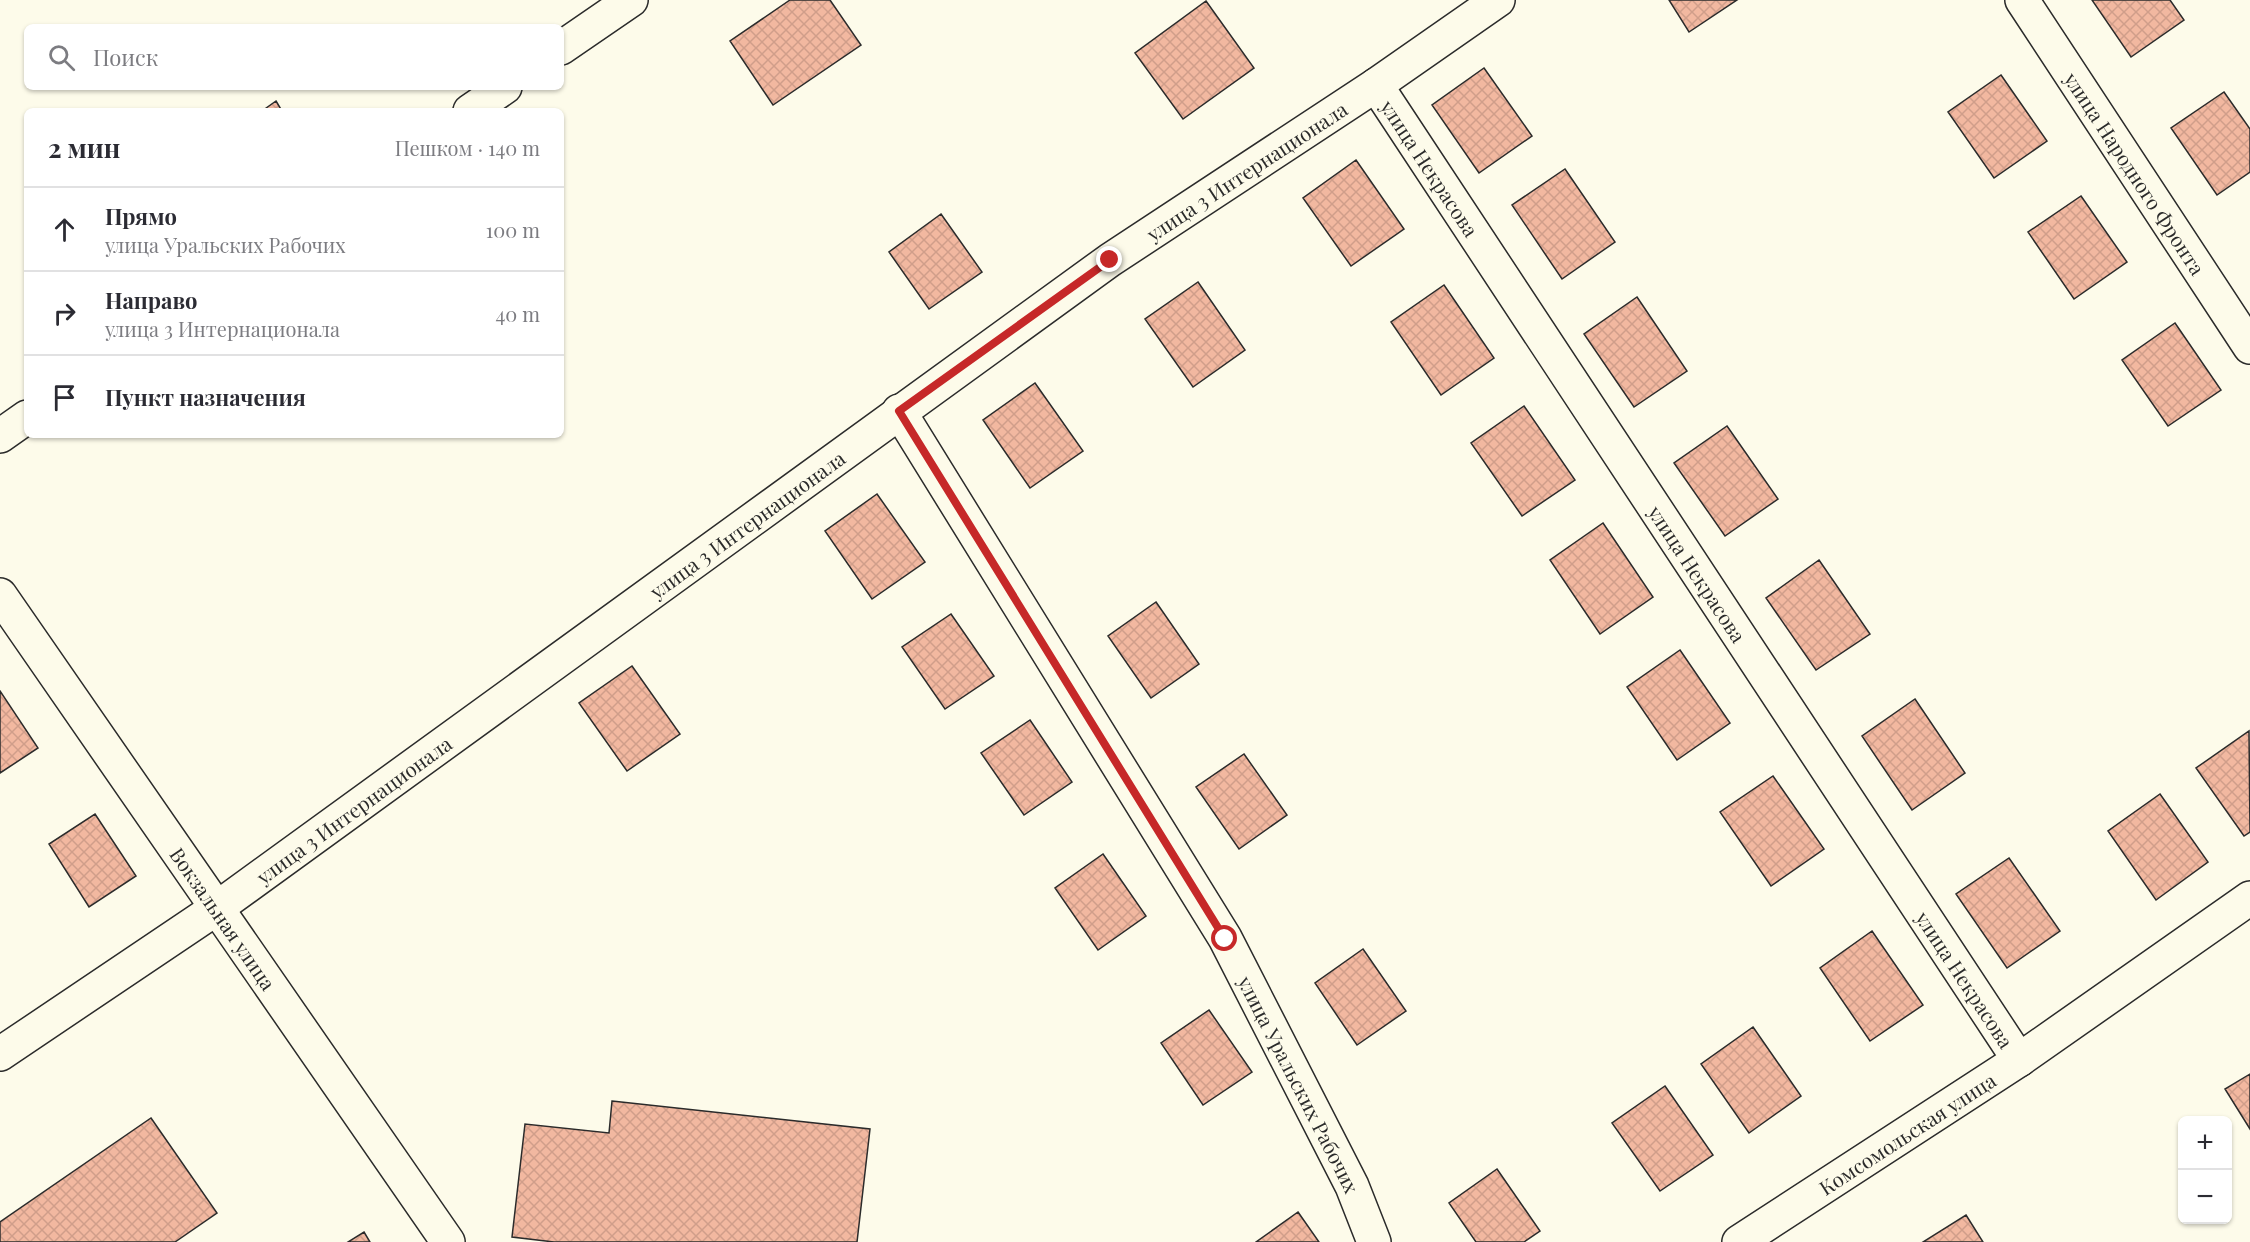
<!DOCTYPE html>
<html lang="ru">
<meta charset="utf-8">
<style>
:root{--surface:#fff;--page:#f7f7f7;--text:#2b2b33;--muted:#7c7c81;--line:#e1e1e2}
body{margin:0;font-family:"Playfair Display",serif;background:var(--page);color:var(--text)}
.controls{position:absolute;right:18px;bottom:18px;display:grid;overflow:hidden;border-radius:9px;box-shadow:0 2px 4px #0004}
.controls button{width:54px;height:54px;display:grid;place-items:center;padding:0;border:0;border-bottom:2px solid var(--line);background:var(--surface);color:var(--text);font:30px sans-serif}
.stop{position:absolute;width:18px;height:18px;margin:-14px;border:4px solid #c62828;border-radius:50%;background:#fff}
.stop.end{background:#c62828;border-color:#fff;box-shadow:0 2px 6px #0008}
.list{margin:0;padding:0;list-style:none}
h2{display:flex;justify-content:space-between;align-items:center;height:78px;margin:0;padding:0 24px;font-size:26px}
h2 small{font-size:20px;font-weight:400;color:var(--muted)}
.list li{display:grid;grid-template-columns:39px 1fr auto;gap:18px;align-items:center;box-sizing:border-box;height:84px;padding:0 24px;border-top:2px solid var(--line)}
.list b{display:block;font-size:22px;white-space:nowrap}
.list p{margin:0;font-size:20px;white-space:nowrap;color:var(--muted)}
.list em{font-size:20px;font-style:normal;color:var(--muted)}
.icon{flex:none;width:33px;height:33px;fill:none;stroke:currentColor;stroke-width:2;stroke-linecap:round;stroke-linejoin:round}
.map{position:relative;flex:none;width:2250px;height:1242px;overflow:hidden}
.search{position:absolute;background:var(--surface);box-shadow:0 2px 4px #0004;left:24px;top:24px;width:540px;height:66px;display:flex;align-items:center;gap:15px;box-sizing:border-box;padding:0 21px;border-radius:9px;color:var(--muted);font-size:22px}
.panel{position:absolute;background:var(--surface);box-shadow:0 2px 4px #0004;left:24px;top:108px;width:540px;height:330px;border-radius:9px}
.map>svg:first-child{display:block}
</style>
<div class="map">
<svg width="2250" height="1242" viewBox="0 0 2250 1242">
<defs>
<pattern id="building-cross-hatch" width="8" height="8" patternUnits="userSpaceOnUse" patternTransform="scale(1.5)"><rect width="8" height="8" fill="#f2b8a0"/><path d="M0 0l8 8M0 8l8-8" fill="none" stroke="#d09e8a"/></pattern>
</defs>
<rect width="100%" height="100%" fill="#fdfbea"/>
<path fill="url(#building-cross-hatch)" stroke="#2b2b2b" stroke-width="1.5" d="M790,0H830L861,45L773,105L730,41Z
M1669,0H1737L1689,32Z
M2092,0H2170L2184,20L2131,57Z
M1206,1L1254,68L1183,119L1135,53Z
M1484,68L1532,136L1479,173L1432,105Z
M2001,75L2047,141L1994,178L1948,112Z
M2224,92L2250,129V172L2217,195L2171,128Z
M276,101L282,111H262Z
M1356,160L1404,229L1351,266L1303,198Z
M1565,169L1615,242L1562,279L1512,205Z
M2081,196L2127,262L2074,299L2028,232Z
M941,214L982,272L929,309L889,252Z
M1198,282L1245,350L1193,387L1145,319Z
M1444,285L1494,358L1441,395L1391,322Z
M1637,297L1687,371L1634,407L1584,334Z
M2175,323L2221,390L2168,426L2122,360Z
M1035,383L1083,451L1030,488L983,420Z
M1524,406L1575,480L1522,516L1471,443Z
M1727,426L1778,499L1725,536L1674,463Z
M877,494L925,562L872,599L825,531Z
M1603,523L1653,597L1600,634L1550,560Z
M1819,560L1870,634L1816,670L1766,598Z
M1156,602L1199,664L1151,698L1108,636Z
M951,614L994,676L945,709L902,647Z
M1680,650L1730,723L1677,760L1627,687Z
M632,666L680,734L627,771L579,703Z
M0,691L38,748L0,773Z
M1915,699L1965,773L1912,810L1862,736Z
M1030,720L1072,782L1024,815L981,753Z
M2249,731L2250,832L2244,836L2196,768Z
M1244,754L1287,815L1239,849L1196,787Z
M1773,776L1824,849L1771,886L1720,812Z
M2160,794L2208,862L2156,900L2108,831Z
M95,814L136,876L89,907L49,844Z
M1103,854L1146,916L1098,950L1055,888Z
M2009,858L2060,931L2007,968L1956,894Z
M1872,931L1923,1005L1870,1041L1820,968Z
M1363,949L1406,1011L1357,1045L1315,983Z
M1209,1010L1252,1072L1203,1105L1161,1043Z
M1753,1027L1801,1096L1749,1133L1701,1064Z
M2250,1074V1129L2225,1089Z
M1665,1086L1713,1155L1660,1191L1612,1123Z
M612,1101L870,1129L857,1242H554L512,1237L525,1124L609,1133Z
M151,1118L217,1213L175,1242H0V1222Z
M1497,1169L1540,1231L1524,1242H1476L1449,1203Z
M1298,1212L1319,1242H1256Z
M1966,1215L1983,1242H1923Z
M364,1232L370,1242H348Z"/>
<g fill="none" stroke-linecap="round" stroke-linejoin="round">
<defs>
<g id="minor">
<path id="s1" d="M2022,0L2250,347"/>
<path d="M561,48L631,0"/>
<path id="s2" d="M1376,85L2019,1060"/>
<path d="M470,111L505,87"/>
<path id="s3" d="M899,411L1225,938L1352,1186L1374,1242"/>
<path d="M0,436L27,417"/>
<path id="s4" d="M0,1054L217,908L1110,260L1376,85L1498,0"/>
<path id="s5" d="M1739,1242L2019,1060L2250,898"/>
</g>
<g id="secondary">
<path id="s6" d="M0,595L448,1242"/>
</g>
</defs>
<use href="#minor" stroke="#2b2b2b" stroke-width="36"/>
<use href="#secondary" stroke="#2b2b2b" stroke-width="36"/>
<use href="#minor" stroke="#fdfbea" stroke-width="33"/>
<use href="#secondary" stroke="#fdfbea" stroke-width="33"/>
</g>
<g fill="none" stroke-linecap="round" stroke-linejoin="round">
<path stroke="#c62828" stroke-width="8" d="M1110,260L899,411L1225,939"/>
</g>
<g text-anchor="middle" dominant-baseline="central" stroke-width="4.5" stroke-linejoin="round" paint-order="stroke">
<g font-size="20" fill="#2b2b2b" stroke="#fdfbea">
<text stroke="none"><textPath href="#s2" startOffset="99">улица Некрасова</textPath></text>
<text stroke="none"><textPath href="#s4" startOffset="1528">улица 3 Интернационала</textPath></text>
<text stroke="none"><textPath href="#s1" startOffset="207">улица Народного Фронта</textPath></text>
<text stroke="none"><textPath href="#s4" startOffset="916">улица 3 Интернационала</textPath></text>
<text stroke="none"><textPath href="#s2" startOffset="585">улица Некрасова</textPath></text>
<text stroke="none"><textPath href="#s4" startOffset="430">улица 3 Интернационала</textPath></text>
<text stroke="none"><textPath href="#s6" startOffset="393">Вокзальная улица</textPath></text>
<text stroke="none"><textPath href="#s2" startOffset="1071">улица Некрасова</textPath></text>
<text stroke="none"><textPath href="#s3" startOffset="784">улица Уральских Рабочих</textPath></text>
<text stroke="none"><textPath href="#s5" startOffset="200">Комсомольская улица</textPath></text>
</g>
</g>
</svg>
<div class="controls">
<button>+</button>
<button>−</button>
</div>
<div class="stop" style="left:1225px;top:939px"></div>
<div class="stop end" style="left:1110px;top:260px"></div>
<div class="search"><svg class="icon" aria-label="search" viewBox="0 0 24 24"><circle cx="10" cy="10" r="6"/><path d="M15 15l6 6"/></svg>Поиск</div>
<section class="panel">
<h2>2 мин<small>Пешком · 140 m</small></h2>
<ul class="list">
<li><svg class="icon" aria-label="ahead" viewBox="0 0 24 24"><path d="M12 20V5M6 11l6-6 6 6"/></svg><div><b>Прямо</b><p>улица Уральских Рабочих</p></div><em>100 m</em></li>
<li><svg class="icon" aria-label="right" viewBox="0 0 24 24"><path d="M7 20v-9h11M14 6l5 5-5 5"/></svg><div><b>Направо</b><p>улица 3 Интернационала</p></div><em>40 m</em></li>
<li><svg class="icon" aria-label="arrive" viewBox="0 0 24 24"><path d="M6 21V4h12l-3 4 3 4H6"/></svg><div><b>Пункт назначения</b></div></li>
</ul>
</section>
</div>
